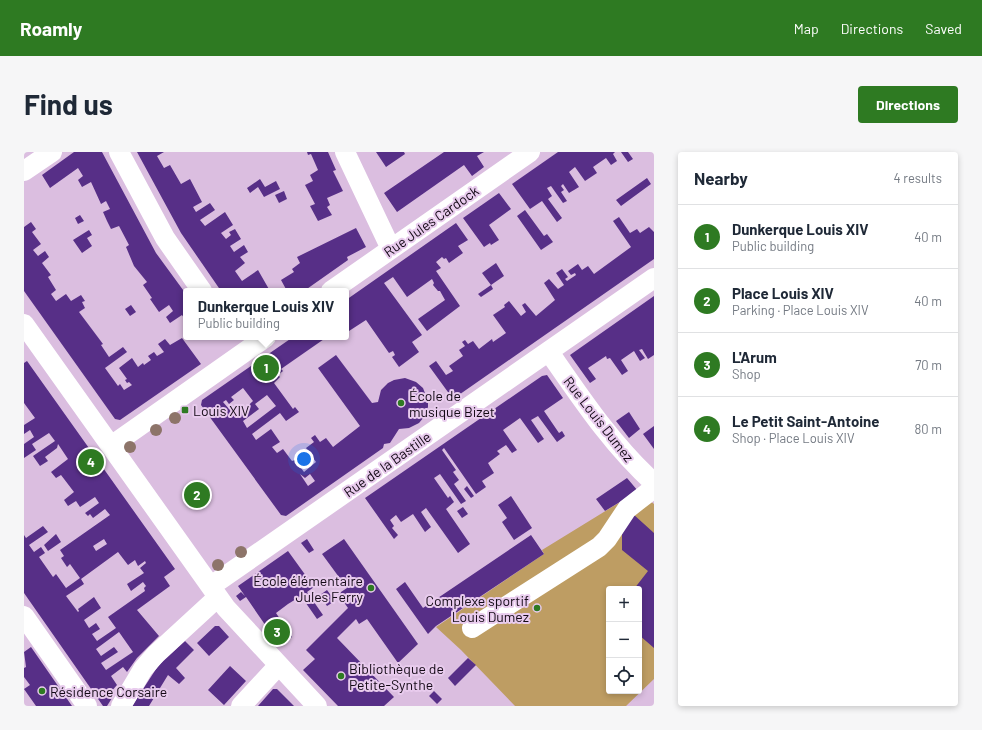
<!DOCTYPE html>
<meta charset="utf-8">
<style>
:root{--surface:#fff;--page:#f6f6f7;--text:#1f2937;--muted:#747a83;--line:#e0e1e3;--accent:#2e7a22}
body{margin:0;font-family:Barlow,sans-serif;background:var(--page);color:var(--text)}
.controls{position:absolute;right:12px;bottom:12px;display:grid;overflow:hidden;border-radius:4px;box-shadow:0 2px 6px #0003}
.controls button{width:36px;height:36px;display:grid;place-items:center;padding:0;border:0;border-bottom:1px solid var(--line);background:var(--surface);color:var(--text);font:20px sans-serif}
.you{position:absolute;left:280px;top:307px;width:14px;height:14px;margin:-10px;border:3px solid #fff;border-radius:50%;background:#1a73e8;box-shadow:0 0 0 6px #1a73e833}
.badge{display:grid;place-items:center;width:26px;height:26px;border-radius:50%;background:var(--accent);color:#fff;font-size:13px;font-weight:700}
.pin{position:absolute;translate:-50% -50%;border:2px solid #fff;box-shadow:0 1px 4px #0006}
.popup{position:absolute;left:159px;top:136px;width:166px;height:52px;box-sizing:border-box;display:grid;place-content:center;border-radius:4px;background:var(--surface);filter:drop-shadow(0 1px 3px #0005);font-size:13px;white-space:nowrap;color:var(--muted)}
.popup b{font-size:15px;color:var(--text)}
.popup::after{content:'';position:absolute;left:50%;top:100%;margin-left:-8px;border:8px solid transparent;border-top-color:var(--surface)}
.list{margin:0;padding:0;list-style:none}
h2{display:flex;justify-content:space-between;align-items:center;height:52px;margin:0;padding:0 16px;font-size:17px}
h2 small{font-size:13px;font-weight:400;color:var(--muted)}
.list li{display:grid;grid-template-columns:26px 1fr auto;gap:12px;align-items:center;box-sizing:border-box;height:64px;padding:0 16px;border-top:1px solid var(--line)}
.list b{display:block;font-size:15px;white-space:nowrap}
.list p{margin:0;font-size:13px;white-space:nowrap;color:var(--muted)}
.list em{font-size:13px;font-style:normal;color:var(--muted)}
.icon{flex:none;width:22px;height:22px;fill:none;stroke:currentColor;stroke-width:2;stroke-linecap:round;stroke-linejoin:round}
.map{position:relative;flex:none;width:630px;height:554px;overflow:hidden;border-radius:4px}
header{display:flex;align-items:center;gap:24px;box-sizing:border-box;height:56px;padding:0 20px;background:var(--accent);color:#fff}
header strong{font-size:19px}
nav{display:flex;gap:22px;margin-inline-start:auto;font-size:14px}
.intro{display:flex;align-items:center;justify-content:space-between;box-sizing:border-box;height:96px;padding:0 24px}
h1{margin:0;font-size:28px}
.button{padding:10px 18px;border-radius:4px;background:var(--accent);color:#fff;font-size:14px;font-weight:700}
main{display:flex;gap:24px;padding:0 24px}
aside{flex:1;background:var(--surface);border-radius:4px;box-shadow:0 2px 6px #0003}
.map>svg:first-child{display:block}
</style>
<header>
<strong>Roamly</strong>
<nav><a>Map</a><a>Directions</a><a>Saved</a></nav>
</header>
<div class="intro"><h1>Find us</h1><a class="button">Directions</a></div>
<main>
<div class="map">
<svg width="630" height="554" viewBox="0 0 630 554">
<rect width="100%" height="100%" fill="#dbbee0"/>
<path fill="#be9d63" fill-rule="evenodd" d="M614,339L630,352V527L602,554H491L437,498L412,475L520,402L518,398ZM585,437H615V539H585Z"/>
<path fill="#572f87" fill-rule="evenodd" d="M50,0H78L132,101L162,142V169L158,163L146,171L142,165L149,159L145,153L135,160L126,147L128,146L119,133L123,130L110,114L102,95L105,93L95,74L87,77L83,69L79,60L86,57L82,49L77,52L67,30L58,35L54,28L59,24L54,16L26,36L18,23Z
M113,0H140L133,4L140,16L146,13L157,32L166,27L178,50L169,55L172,60L186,51L191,58L176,68L181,74L201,60L209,73L197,81L202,87L207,83L205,80L211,77L217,87L206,94L210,100L220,93L224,100L216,105L221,111L211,119L218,129L234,118L246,139H197L157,81Z
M283,0H304L312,18L309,19L319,39L303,46L306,53L303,55L308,63L294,69L286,54L291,52L281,33L289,29L286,23L294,18L287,2L284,3Z
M352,0H380L381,2L362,15Z
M420,0H460L453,4L460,15L448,24L440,13L373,60L360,41Z
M534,0H591L589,2L593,9L587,13L582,6L569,15L573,21L561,29L551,15L545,20L555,35L545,41L539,32L537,34L540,38L537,40L543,49L539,51L527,34L523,36L528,44L524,47L538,66L533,70L518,49L506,57L488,32Z
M597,0H604L609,7L604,10Z
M623,26L627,32L597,54L592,48Z
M236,27L241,35L252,29L256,37L240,45L234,35L226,41L223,36Z
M260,39L263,47L255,51L251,43Z
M475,41L487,57L465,73L475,88L467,93L466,91L460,95L439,66Z
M501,58L520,84L523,82L529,90L517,98L493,64Z
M56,63L60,69L54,72L51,66Z
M595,65L606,81L613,77L616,81L625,75L630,80V107L429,247L405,214L412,209L422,223L429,219L425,214L439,204L435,198L441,194L438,190L441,188L444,192L449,189L455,197L468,187L469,190L482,181L469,163L481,155L480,153L485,149L497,164L502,160L498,153L501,151L512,164L531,148L520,131L525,127L534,137L540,133L532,121L538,117L544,125L541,127L543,129L552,123L551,121L547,123L544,119L554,112L558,118L564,114L570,122L607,95L589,69Z
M7,70L12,77L8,80L17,92L9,98L14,104L21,99L25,105L18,111L27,123L24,125L32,138L27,142L32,149L42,142L47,149L57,143L61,149L58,150L61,156L55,160L79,192L77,193L85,205L99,195L103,200L81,216L94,234L96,232L100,238L108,233L105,230L103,231L101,228L103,227L95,216L108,206L114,215L119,211L120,213L127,208L124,204L130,200L133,204L140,200L134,192L141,187L146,193L158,186L177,212L96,268L91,267L0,139V75Z
M432,71L444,88L434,94L439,101L425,111L422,106L420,107L418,105L412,110L417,116L412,119L436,154L403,179L394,167L421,148L416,139H414L409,133L410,131L408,127L383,145L369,125L360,131L398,183L388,190L395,200L375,215L368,205L371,203L369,199L365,201L342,168L325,179L322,175V148Z
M332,76L342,95L323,105L324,108L280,139H263L257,128L270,120L268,117L276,111L273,105Z
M65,78L68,83L63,86L68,94L58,101L49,88Z
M472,111L480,124L467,133L469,137L457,145L454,142L467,133L458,121Z
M630,144V203L624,207L618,197L615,198L621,206L616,209L610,199L597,208L604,219L598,223L586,206L583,207L582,204L564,216L572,227L566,231L546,203Z
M107,153L112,160L106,164L101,157Z
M269,185H303L257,217L259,219L254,223L256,225L250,231L269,257L271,255L275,260L262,269L256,261L228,282L232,288L247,277L256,290L248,295L253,301L259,297L268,309L271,308L280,320L292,310L282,296L290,290L287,286L291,283L296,290L302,286L309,295L336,274L294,216L312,203L348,251L354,250L357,238L364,231L370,228L381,226L392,230L399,236L404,249V255L400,265L395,271L385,276L375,277L366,291L360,292L359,296L262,364L257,363L177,253L178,248ZM219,236L229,249L214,263L210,257H205L199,250L202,248L205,252L210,248L207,245ZM243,243L252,254L223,276L219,269L235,257L231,252ZM276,322L281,326L286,322L291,329L284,334Z
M3,209L151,417L140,425L146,434L113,458L135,484L113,506L103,520L99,515L87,524L93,533L85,542L88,546L83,554H79L0,441V383L2,386L19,374L24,380L5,393L10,400L17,395L21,401L15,405L29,425L32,422L42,436L56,426L46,412L43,415L37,406L40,404L36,398L86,363L81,357L69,366L66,362L64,364L61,361L75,351L71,345L56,355L52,349L44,354L40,348L50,340L37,323L32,326L27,320L44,307L34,292L33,296L21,305L24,309L16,314L9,304L31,289L25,281L8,292L12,298L0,306V292L10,285L6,278L0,282V273L11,266L0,251V211ZM80,387L83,392L72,399L69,394ZM94,400L104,413L111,408L114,414L121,409L122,411L116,416L120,421L103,432L107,439L119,430L122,434L120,436L121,439L84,465L92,476L73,489L68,482L76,477L72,471L65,476L60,468L77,456L70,445L54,457L55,459L54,460L42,444L60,432L57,427ZM95,480L109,500L82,518L77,511L94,500L90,495L77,504L72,497Z
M523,223L539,246L520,259L535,281L538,279L541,284L533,290L514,264L507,268L520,287L514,291L496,266L479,278L493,298L488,301L482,293L473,299L476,302L464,311L470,321L458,329L462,335L452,342L420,296L418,298L432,318L429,320L435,328L430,332L442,349L437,352L416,322L410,326L424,346L426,344L430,350L422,357L446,392L434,401L402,356L397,360L407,375L401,380L389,362L377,370L372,363L366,368L370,374L368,376L374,383L370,387L341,346L518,224Z
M605,260L616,277L605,286L592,269Z
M630,274V297L619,282Z
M603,326L614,339L581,359L572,347Z
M443,334L450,344L447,346L440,337Z
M487,344L508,376L490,388L478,370L483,366L474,353Z
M439,355L444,362L438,366L433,359Z
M609,362L630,381V496L615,483V437H610L624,419L598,398V382Z
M32,382L37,390L24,399L20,393Z
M507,383L520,402L412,474L404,482L372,437L381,430L399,456Z
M283,387L290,398L285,401L277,391Z
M320,387L394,492L374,511L343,467L335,472L332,467L313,486L370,545L360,554H314L279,518L291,507L282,498L324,456L314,442L323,436L298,402Z
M264,399L290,435L283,440L299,463L293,467L277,444L264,452L252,461L268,485L255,493L222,445L216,449L212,444L217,440L221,444L214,434Z
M303,438L311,449L303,454L296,443Z
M191,474H195L205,485L185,504L173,491Z
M161,489L170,498L152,516L161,526L155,532L144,523L125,554H108L134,514Z
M7,495L32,531L48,554H12L0,537L6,533L0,525V516L2,515L0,500Z
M444,506L452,513L431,534L424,526Z
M206,514L222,529L200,553L184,538Z
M249,537H253L270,554H234Z
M410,539L418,547L413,552L405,544Z"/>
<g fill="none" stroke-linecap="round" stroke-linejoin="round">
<path stroke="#fff" stroke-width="20" d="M95,0L141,86L178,139
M321,0L367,97
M0,19L28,0
M307,139L506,0
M0,172L202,456L293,554
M525,200C557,246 588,293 630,331
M87,294L242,185
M187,434L630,126
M0,464L63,554
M448,476L575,395L583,387L603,357L630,336
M97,554L119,517L132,502L194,445
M217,554L254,514"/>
</g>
<g fill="#8d7469">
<circle cx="151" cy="266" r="6"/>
<circle cx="132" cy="278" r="6"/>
<circle cx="106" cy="295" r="6"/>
<circle cx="217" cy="400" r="6"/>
<circle cx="194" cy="413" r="6"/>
</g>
<g fill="#2e7a22" stroke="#e8cbed" stroke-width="1.5">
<circle cx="377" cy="251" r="4"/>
<rect x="157" y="254" width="8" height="8" rx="2"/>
<circle cx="347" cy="436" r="4"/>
<circle cx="513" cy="456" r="4"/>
<circle cx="317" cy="524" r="4"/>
<circle cx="18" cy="539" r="4"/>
</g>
<g text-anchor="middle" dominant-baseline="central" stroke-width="4" stroke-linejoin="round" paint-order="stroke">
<g font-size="14" fill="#130915" stroke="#e8cbed">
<text transform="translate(407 69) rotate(-35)">Rue Jules Cardock</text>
<text transform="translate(575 267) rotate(52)">Rue Louis Dumez</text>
<text transform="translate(363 312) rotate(-35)">Rue de la Bastille</text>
</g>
<g font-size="14" fill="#130915" stroke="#e8cbed" text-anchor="start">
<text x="385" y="243">École de<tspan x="385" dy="16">musique Bizet</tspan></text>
<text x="169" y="258">Louis XIV</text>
<text x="339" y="428" text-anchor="end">École élémentaire<tspan x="339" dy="16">Jules Ferry</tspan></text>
<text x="505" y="448" text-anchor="end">Complexe sportif<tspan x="505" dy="16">Louis Dumez</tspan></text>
<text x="325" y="516">Bibliothèque de<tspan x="325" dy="16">Petite-Synthe</tspan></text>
<text x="26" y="539">Résidence Corsaire</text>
</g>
</g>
</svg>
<div class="controls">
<button>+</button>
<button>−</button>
<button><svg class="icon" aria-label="locate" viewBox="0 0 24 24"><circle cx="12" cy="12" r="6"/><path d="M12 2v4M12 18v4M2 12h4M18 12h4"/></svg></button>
</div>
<div class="you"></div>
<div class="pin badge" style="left:242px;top:216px">1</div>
<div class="popup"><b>Dunkerque Louis XIV</b>Public building</div>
<div class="pin badge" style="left:173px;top:343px">2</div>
<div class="pin badge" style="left:253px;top:480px">3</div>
<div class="pin badge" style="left:67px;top:310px">4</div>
</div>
<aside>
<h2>Nearby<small>4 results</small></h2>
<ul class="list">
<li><span class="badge">1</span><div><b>Dunkerque Louis XIV</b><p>Public building</p></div><em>40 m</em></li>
<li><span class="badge">2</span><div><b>Place Louis XIV</b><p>Parking · Place Louis XIV</p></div><em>40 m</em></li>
<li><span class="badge">3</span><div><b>L'Arum</b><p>Shop</p></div><em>70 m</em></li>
<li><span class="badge">4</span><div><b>Le Petit Saint-Antoine</b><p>Shop · Place Louis XIV</p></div><em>80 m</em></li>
</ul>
</aside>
</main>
